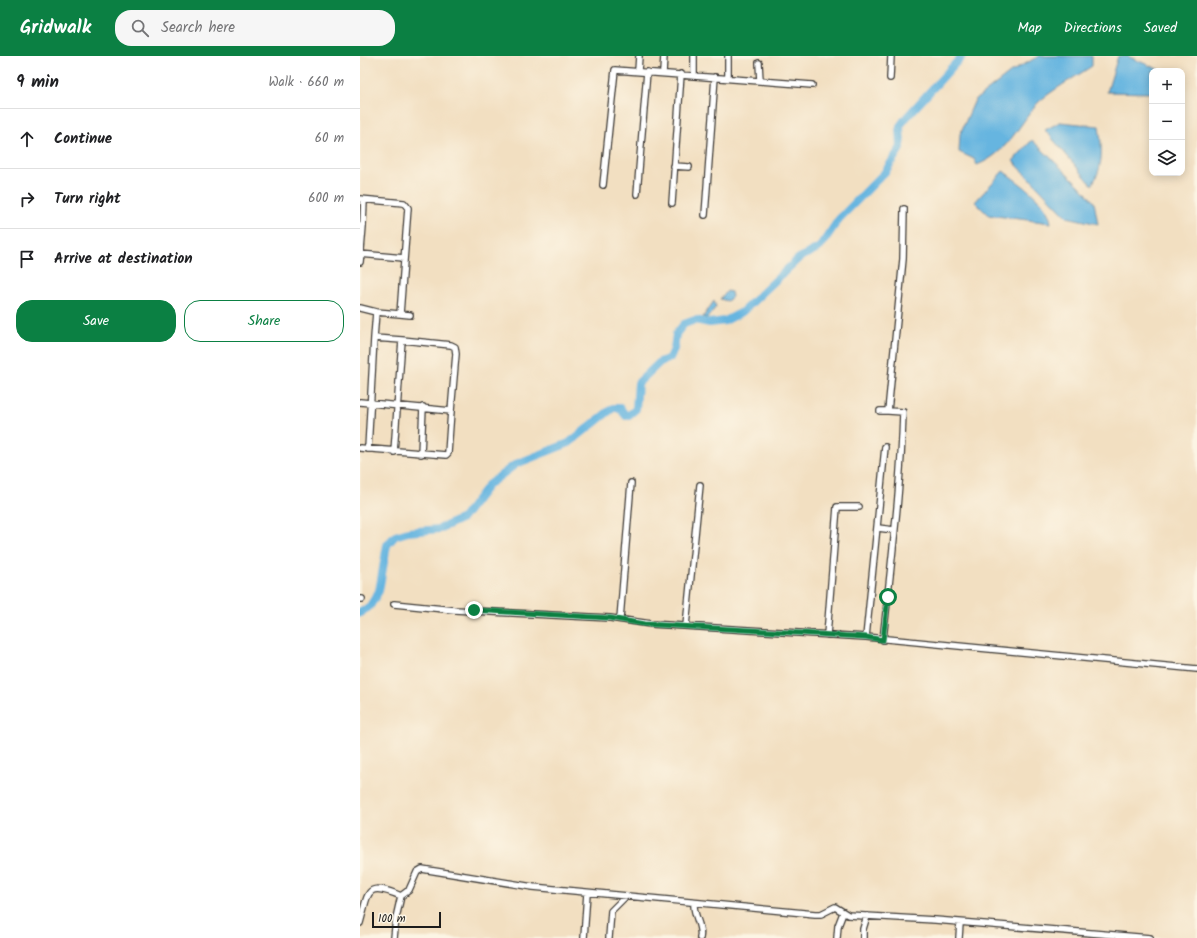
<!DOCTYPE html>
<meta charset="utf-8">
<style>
:root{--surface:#fff;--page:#f6f6f6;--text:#202124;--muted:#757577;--line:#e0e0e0;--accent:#0b8043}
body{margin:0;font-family:Kalam,sans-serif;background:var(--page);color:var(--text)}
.controls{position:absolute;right:12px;top:12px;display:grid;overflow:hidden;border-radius:8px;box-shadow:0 2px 10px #0003}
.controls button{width:36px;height:36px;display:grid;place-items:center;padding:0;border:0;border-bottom:1px solid var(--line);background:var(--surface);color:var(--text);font:20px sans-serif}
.scale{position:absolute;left:12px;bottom:10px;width:69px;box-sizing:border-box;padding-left:4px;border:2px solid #1c1c1c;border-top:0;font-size:11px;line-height:14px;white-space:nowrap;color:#1c1c1c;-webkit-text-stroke:3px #fcf5e5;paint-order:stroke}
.stop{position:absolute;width:12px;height:12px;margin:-9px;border:3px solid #0b8043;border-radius:50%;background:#fff}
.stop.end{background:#0b8043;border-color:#fff;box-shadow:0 1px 4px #0008}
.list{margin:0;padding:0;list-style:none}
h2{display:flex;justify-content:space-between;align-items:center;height:52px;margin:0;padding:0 16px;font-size:17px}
h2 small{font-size:13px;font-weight:400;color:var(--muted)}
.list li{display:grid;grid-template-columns:26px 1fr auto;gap:12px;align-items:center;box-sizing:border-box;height:60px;padding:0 16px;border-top:1px solid var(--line)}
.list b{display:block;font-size:15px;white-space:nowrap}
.list em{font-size:13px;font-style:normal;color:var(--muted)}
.actions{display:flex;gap:8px;padding:12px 16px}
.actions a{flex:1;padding:9px 0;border:1px solid var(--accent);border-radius:16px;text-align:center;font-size:14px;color:var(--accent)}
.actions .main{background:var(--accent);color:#fff}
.icon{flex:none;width:22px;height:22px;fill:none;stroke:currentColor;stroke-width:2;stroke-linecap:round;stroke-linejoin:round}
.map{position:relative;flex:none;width:837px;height:882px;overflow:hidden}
header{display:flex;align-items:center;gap:24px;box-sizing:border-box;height:56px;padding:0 20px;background:var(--accent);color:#fff}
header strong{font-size:19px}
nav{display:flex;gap:22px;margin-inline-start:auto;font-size:14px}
.search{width:280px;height:36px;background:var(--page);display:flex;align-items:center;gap:10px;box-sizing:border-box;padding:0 14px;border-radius:16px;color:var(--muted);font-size:15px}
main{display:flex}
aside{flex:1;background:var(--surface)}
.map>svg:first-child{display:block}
</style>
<header>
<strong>Gridwalk</strong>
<div class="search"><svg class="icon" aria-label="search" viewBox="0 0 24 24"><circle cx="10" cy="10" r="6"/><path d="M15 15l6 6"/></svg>Search here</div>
<nav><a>Map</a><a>Directions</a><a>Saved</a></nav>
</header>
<main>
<aside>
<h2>9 min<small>Walk · 660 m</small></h2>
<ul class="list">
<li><svg class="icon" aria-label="ahead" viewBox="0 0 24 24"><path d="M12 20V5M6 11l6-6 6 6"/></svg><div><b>Continue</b></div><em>60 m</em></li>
<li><svg class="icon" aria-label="right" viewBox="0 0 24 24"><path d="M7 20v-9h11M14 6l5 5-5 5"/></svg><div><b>Turn right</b></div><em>600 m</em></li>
<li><svg class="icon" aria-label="arrive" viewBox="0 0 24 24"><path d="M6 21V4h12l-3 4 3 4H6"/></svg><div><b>Arrive at destination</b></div></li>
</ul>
<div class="actions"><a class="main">Save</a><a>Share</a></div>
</aside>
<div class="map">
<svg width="837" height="882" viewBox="0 0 837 882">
<rect width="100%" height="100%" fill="#fcf5e5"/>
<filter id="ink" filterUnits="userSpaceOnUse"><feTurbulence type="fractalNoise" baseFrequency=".025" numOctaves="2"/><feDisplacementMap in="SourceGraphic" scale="8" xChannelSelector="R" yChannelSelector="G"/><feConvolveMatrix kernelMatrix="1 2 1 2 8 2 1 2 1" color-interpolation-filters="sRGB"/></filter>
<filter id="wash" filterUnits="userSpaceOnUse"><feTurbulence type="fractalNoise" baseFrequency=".012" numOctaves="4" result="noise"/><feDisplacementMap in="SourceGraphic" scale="16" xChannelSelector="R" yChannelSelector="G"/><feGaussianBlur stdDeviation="0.9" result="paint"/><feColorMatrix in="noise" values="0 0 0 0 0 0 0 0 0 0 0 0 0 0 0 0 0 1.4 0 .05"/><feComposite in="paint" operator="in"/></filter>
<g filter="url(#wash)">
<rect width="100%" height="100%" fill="#f2dfc1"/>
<path fill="#66b5e0" stroke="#41687e" d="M679,0H732V10C719,19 685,38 676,49C658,71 646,98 617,109L614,103L599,96L600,78L615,44L651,16Z
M758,0H767L802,15H792V37L747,36Z
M700,66L739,70C742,92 744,110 732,129L685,74Z
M672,84L719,129L734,146L738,168L707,161L653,105Z
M643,115C659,127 689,146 691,167L628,159L615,146Z
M367,235L371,236L372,241L367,245L360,243Z
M354,245L356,251L347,262L343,261Z"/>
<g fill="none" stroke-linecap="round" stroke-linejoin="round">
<path stroke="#66b5e0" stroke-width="8" d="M0,557L10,550L19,535L27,489L35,480L48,476L79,473L103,462L128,429L156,408L209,387L253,352H260L266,360L269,359L276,353L278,327L300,306L310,302L314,293L316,278L324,268L335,264L350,267L365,265L382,256L439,202L460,191L479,163L525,116L541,91L540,70L545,63L602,0"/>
</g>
</g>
<g filter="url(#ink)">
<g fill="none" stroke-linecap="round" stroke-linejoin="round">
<defs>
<path id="minor" d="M399,7L400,25
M278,15L279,0
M303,17L304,0
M334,19V0
M368,22V0
M530,22L531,0
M314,110L329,111
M243,129L255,14L452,29
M277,138L287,16
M0,143L44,147L48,152L40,258L16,256L0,252
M312,147L321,18
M345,159L355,21
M0,170H3L0,206
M3,170L4,144
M0,198L44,202
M40,258L50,259
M14,282L16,256
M0,346L91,355L96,298L95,291L91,289L42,284
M520,355H528
M0,392L86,399L88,397L91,355
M8,393L14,282L42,284L34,396
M61,398L63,351
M518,472L534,474
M0,543H2
M34,548L94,554L250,562L291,568L506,581L837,613
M260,563L271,427
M326,570L340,429
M467,579L477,451H499
M506,581L525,391
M523,584C531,508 541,432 543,356L528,355L543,203L544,153
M334,847C333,860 343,870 340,882
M0,867C9,835 5,825 41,840
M34,882L36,862L41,840L49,834L57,816L62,813L173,831L455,858H461L475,851L488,859L575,864L790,882
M224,882L227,837
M249,882L251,855L265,841
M477,882L478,870L483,857
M503,882V873L507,860
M599,882L600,867"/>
</defs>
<use href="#minor" stroke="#3c3935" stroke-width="8"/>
<use href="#minor" stroke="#fff" stroke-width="5.5"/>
</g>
</g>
<g fill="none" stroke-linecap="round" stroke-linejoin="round" filter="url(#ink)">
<path stroke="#0b8043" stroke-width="5" d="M114,554L250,562L284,568L506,581L523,584L528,541"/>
</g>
</svg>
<div class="controls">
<button>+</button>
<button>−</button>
<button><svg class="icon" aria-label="layers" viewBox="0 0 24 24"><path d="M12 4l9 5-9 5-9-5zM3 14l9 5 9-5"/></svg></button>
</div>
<div class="scale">100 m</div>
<div class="stop" style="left:528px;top:541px"></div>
<div class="stop end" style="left:114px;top:554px"></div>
</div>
</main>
